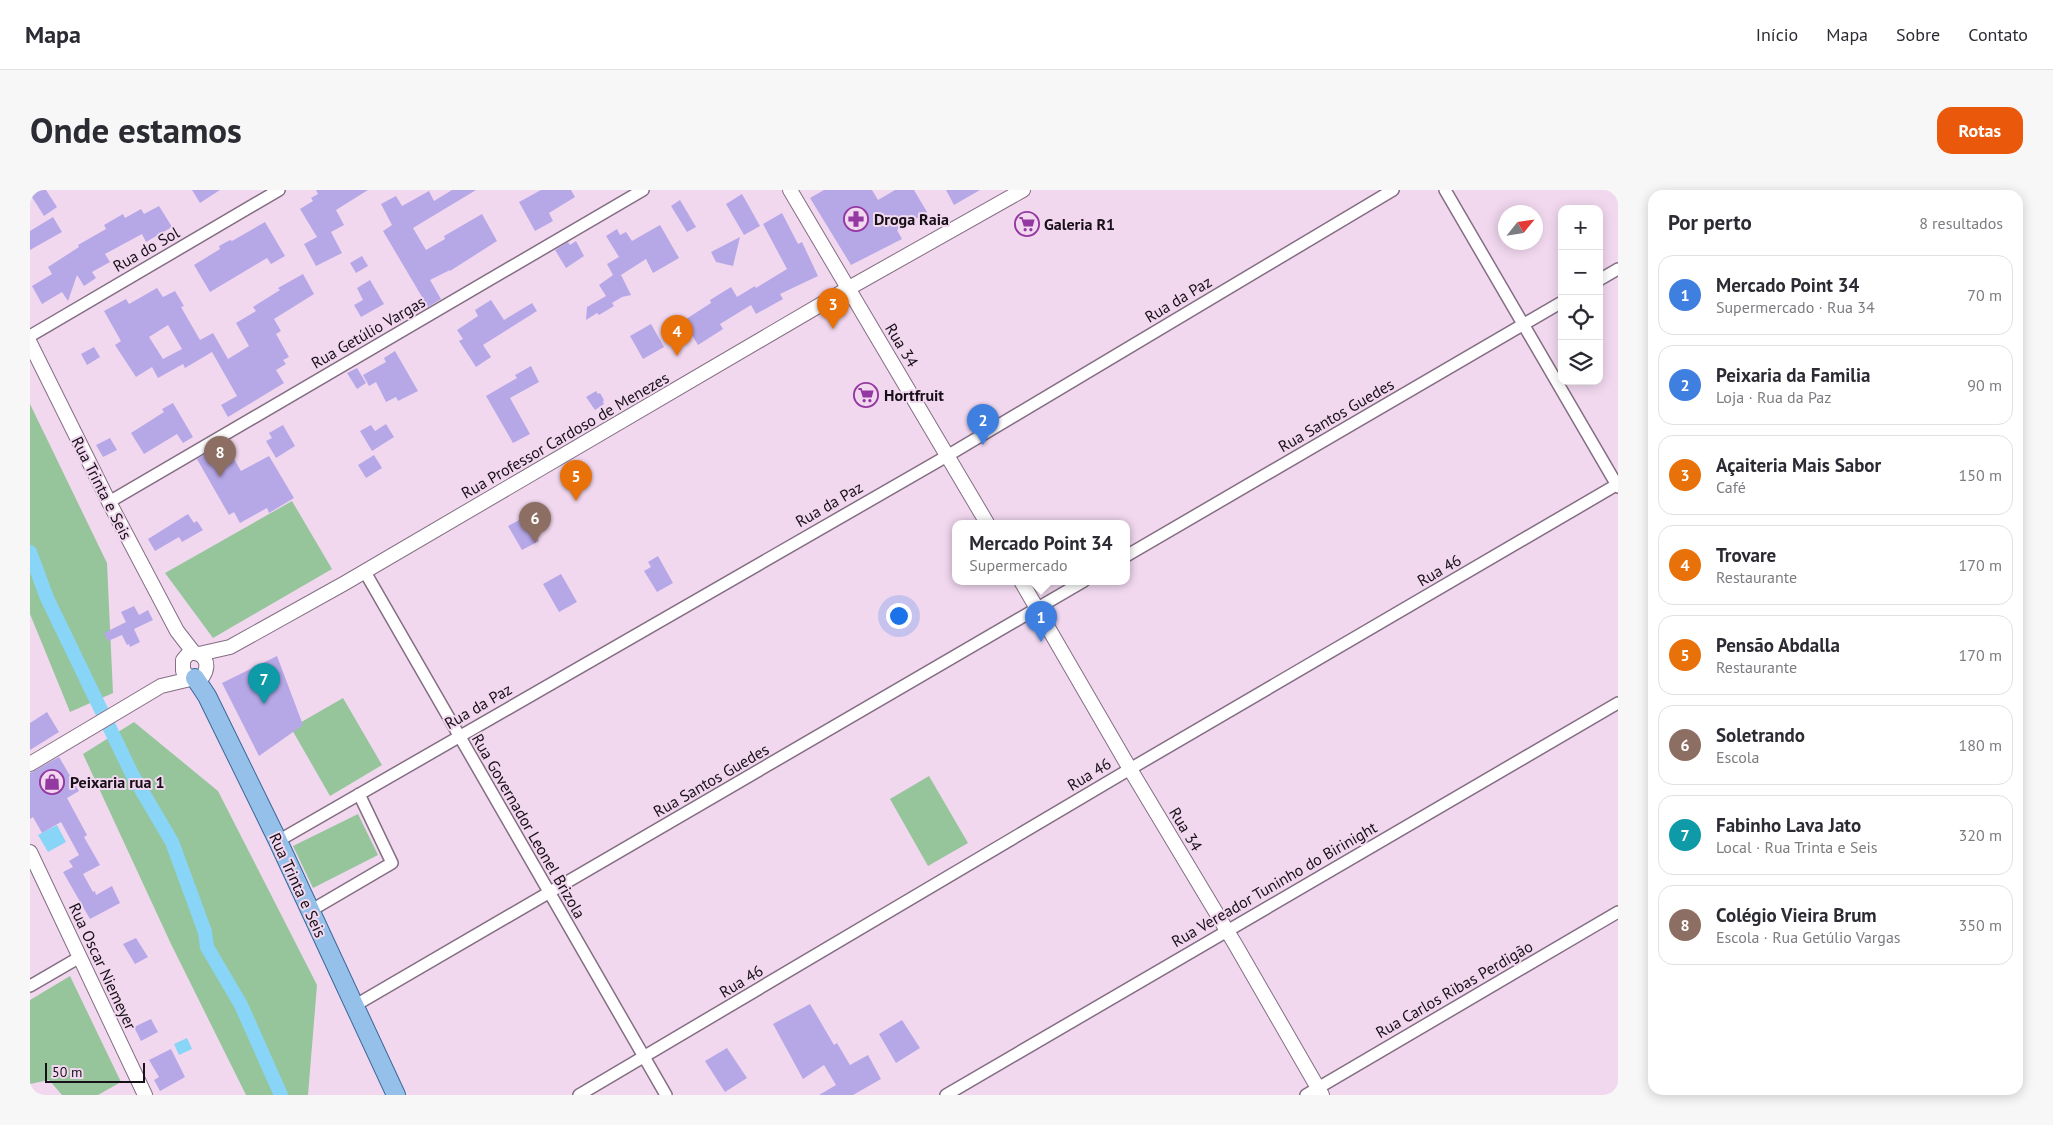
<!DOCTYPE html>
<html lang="pt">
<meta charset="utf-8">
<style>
:root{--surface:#fff;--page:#f7f7f7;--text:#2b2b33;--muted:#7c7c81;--line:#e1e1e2;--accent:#ea580c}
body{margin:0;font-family:"PT Sans",sans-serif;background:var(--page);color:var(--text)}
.controls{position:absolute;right:15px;top:15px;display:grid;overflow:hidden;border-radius:10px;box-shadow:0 2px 12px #0003}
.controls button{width:45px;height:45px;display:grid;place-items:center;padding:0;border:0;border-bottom:1px solid var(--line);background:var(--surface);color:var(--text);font:25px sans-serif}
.compass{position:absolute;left:1468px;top:15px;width:45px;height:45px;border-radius:50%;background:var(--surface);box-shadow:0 2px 12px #0003;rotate:60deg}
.scale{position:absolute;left:15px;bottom:12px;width:100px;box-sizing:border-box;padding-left:5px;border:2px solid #181018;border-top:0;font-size:14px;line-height:18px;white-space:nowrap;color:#181018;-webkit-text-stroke:4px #f1d8ef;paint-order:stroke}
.you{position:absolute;left:868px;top:425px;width:18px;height:18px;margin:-12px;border:4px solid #fff;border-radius:50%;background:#1a73e8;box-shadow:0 0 0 8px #1a73e833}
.badge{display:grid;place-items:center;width:32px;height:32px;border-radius:50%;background:var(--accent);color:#fff;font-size:16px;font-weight:700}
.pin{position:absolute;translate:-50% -41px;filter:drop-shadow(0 1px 2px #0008)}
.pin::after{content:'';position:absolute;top:26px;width:18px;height:15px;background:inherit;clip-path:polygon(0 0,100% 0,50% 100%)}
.popup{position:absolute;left:922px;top:330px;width:178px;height:65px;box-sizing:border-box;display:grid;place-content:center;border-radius:10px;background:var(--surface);filter:drop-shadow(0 1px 4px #0005);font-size:16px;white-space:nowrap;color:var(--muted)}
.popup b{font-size:19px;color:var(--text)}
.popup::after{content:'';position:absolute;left:50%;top:100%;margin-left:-10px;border:10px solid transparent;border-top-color:var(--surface)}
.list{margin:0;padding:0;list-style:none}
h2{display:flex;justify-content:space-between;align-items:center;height:65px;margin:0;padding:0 20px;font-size:21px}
h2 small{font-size:16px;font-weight:400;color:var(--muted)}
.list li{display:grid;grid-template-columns:32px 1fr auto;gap:15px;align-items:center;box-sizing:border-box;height:80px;margin:0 10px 10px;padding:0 10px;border:1px solid var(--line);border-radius:15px}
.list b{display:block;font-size:19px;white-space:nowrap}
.list p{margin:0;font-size:16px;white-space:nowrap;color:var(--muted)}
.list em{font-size:16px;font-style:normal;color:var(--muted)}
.icon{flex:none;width:28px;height:28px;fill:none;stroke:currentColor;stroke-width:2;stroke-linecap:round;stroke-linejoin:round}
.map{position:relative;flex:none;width:1588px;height:905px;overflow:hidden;border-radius:15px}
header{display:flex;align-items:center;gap:30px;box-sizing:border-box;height:70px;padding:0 25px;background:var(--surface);border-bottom:1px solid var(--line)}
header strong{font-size:24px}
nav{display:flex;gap:28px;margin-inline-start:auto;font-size:18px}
.intro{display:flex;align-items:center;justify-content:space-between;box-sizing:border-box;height:120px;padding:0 30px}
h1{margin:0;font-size:35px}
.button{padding:12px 22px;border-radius:15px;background:var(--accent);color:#fff;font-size:18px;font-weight:700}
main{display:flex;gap:30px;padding:0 30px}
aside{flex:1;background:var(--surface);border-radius:15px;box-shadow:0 2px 12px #0003}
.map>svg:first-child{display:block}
</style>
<header>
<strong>Mapa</strong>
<nav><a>Início</a><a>Mapa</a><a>Sobre</a><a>Contato</a></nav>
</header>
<div class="intro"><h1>Onde estamos</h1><a class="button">Rotas</a></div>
<main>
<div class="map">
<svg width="1588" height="905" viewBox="0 0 1588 905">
<rect width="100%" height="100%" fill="#f1d8ef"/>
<path fill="#96c59c" d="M0,214L77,373L83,503L40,522L0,424Z
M262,311L302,379L183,448L135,383Z
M313,508L352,575L300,606L261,538Z
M104,532L188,601L287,795L278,905H216L141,754L53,564Z
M899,586L938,653L898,676L860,609Z
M328,624L348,665L283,698L263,656Z
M40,786L91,892L68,905H32L19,890L0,894V810Z"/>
<path fill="#89d5f8" d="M27,635L36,652L18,662L8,645Z
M157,848L162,859L149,865L144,854Z"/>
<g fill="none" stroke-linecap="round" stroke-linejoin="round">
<path stroke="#89d5f8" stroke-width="14" d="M0,362L17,408L102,584L142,652L175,742L177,757L211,815L251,905"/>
</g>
<path fill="#b6a8e7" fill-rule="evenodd" d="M0,0H16L27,17L14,26L0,4Z
M162,0H190L170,13Z
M286,0H338L306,20L314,35L301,42L312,63L286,76L274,54L287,47L270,19L283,11L281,8L288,4Z
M422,0H446L383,38L396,60L415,49L414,46L452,24L467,51L420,81V80L400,90L411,109L398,117L353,41L362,35L351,14L366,6L372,16L399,1L404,11Z
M511,0H541L545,7L519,23L523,31L505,41L489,12Z
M794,0H842L848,10L865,0H884L897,22L867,40L872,49L821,75L780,8Z
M916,0H950L924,15Z
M712,4L730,36L714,45L696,14Z
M650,10L666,37L657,42L641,16Z
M129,16L142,37L116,52L112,44L75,64L80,72L62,82L66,88L54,96L47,85L38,111L32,102L12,114L2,96L22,84L18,77L49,57L48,55L76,39L74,35L93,24L95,28L111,19L114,24Z
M752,23L768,54L772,52L788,86L750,104L753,109L726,124L721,115L690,134L693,139L668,155L653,131L681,113L680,110L701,97L707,107L725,96L726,98L757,79L733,34Z
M23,27L32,42L0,60V41Z
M235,32L255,66L241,74L237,68L180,102L164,75L190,59L189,56L200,50L202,51Z
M630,35L649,68L623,83L616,69L591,85L601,105L592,107L582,113L584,116L569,125L567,123L556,130L557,117L576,106L569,95L583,85L577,74L589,67L576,46L587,39L590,45L596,42L602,51Z
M710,47L703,76L686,72L681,62Z
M546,51L554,66L536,78L525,60L538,52L540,55Z
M332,66L338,76L326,83L320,73Z
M273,84L284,104L244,129L251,141L246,144L259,167L253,170L256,174L246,180L254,193L198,227L191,215L207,206L182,162L155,178L153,174L128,188L122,177L106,187L85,155L91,151L74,121L96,109L99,114L127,98L133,107L145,101L154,116L151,117L170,150L183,143L198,169L219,156L206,133L226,121L223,117L250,100L248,98ZM138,135L152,159L133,169L119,147Z
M340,90L354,114L331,127L324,115L333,110L327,98Z
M461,110L474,130L502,113L507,121L453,155L461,167L446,177L429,151L433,149L427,140L448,126L445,120Z
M621,134L634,157L613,169L600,146Z
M64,157L70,167L57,175L51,164Z
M365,161L388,201L368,211L366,207L356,212L346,192L339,196L333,185L356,172L354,168Z
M501,176L509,192L480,208L500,244L483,253L456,206L487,188L485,185Z
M327,178L336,193L327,199L317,183Z
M566,201L568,204L570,203L574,210L573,212L574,214L565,220L556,207Z
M143,213L163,247L153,253L147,244L114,264L101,243L134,222L132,219Z
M356,234L364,247L342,261L330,241L341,235L345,241Z
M253,235L265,256L246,268L236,251L242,248L239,243Z
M80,248L87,260L73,267L66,255Z
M195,253L211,281L239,266L264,308L239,323L237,318L210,333L204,322L199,325L167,269Z
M344,265L352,278L336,288L328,275Z
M158,324L164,333L167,331L173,340L152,352L149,347L125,361L118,349Z
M495,327L509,351L492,360L478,336Z
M628,366L643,393L627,402L614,381L621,377L618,372Z
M531,384L547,412L529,422L513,394Z
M104,416L109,425L118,420L123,430L104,439L110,452L100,457L99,454L97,455L92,445L78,451L74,443L96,432L91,422Z
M247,466L273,535L229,566L192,493Z
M17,522L29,542L0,560V533Z
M29,567L49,601L37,608L57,645L54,647L70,675L53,684L63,702L65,701L66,705L82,696L90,713L60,729L33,682L43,677L39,671L49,665L31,632L12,643L3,627L0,629V583Z
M106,748L118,767L105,774L93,754Z
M780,814L804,855L807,853L820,875L838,865L851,889L823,905H789L806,895L794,875L773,889L743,834Z
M121,829L128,842L111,851L104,837Z
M872,830L890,858L866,873L849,844Z
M697,858L717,888L695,902L675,871Z
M141,859L155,887L130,901L124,890L129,887L119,870Z"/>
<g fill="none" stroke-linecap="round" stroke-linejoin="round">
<defs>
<path id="minor" d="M1415,0L1588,297
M1569,90L1588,79
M0,146L249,0
M79,312L613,0
M1096,366L1532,112
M335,382L636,905
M248,651L917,266L1363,0
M280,721L362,673L329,604
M0,796L50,767
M324,816L1054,391
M549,905L1100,579L1588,294
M916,905L1588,513
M1276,905L1588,722"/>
<path id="tertiary" d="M760,0L957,333
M0,153L79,312L147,441L164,463
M991,391L1100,579L1205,754L1292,905
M169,464L200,457L315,393L819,98L993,0
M0,574L131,496L173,486C181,474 174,461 159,463L153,470V481L160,488
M0,662L115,905"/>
<path id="primary" d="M165,488L177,506L248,651L366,905"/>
</defs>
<use href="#minor" stroke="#846e83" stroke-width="14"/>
<use href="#tertiary" stroke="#846e83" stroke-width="16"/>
<use href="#primary" stroke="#3b6797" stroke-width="20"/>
<use href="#minor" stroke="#fff" stroke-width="11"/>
<use href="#tertiary" stroke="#fff" stroke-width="14"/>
<use href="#primary" stroke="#95c0ea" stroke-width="18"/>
</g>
<defs>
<symbol id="pharmacy-ring" viewBox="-11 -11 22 22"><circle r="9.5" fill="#f1d8ef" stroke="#9438a2" stroke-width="1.5"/><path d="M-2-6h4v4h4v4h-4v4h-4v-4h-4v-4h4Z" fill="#9438a2"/></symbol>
<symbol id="supermarket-ring" viewBox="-11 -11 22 22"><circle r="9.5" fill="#f1d8ef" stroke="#9438a2" stroke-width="1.5"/><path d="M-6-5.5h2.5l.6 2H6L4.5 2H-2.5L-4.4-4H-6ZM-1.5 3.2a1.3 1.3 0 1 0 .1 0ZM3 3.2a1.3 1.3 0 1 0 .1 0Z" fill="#9438a2"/></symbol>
<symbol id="shop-ring" viewBox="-11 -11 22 22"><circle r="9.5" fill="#f1d8ef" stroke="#9438a2" stroke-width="1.5"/><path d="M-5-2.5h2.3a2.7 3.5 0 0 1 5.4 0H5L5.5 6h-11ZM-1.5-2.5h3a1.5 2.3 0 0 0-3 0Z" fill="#9438a2"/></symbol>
</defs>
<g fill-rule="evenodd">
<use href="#pharmacy-ring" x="812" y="15" width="28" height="28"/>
<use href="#supermarket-ring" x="983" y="20" width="28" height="28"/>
<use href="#supermarket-ring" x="822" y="191" width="28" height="28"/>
<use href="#shop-ring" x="8" y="578" width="28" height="28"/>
</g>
<g text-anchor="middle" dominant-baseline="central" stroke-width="4" stroke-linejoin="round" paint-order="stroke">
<g font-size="16" font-weight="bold" fill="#181018" stroke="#f1d8ef" text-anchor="start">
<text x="844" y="29">Droga Raia</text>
<text x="1014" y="34">Galeria R1</text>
<text x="854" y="205">Hortfruit</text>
<text x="40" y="592">Peixaria rua 1</text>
</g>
<g font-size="16" fill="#181018" stroke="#f1d8ef">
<text transform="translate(116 59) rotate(-30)">Rua do Sol</text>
<text transform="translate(1148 109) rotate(-31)">Rua da Paz</text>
<text transform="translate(338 142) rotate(-30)">Rua Getúlio Vargas</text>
<text transform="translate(872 155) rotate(59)">Rua 34</text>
<text transform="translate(1306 225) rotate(-30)">Rua Santos Guedes</text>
<text transform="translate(535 245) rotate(-30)">Rua Professor Cardoso de Menezes</text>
<text transform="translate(72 298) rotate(63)">Rua Trinta e Seis</text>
<text transform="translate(799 314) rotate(-30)">Rua da Paz</text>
<text transform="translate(1409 380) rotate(-30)">Rua 46</text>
<text transform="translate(448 516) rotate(-30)">Rua da Paz</text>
<text transform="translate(1059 584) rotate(-31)">Rua 46</text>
<text transform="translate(681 590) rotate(-30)">Rua Santos Guedes</text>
<text transform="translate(499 636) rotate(60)">Rua Governador Leonel Brizola</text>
<text transform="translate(1156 639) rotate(59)">Rua 34</text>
<text transform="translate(1244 694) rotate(-30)">Rua Vereador Tuninho do Birinight</text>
<text transform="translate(268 695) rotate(65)">Rua Trinta e Seis</text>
<text transform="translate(73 776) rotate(65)">Rua Oscar Niemeyer</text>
<text transform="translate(711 791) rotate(-31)">Rua 46</text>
<text transform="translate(1424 799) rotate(-30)">Rua Carlos Ribas Perdigão</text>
</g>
</g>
</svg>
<div class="controls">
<button>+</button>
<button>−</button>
<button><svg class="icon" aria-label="locate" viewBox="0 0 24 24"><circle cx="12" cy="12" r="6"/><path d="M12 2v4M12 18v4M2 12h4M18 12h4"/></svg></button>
<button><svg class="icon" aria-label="layers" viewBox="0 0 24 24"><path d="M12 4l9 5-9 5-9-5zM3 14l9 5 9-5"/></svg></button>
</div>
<svg class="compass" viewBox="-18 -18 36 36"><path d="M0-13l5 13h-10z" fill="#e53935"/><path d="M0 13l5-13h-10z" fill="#7c7c81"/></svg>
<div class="scale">50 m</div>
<div class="you"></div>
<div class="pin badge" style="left:1011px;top:452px;background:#3f7fe0">1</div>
<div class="popup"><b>Mercado Point 34</b>Supermercado</div>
<div class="pin badge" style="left:953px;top:255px;background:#3f7fe0">2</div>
<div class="pin badge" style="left:803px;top:139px;background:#e8710a">3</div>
<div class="pin badge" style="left:647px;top:166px;background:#e8710a">4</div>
<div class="pin badge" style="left:546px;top:311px;background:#e8710a">5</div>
<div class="pin badge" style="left:505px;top:353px;background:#8d6e63">6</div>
<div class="pin badge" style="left:234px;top:514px;background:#0f9aa8">7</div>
<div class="pin badge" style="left:190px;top:287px;background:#8d6e63">8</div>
</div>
<aside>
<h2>Por perto<small>8 resultados</small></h2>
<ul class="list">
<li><span class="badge" style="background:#3f7fe0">1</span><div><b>Mercado Point 34</b><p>Supermercado · Rua 34</p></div><em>70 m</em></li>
<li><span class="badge" style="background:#3f7fe0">2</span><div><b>Peixaria da Familia</b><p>Loja · Rua da Paz</p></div><em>90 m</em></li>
<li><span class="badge" style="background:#e8710a">3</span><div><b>Açaiteria Mais Sabor</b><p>Café</p></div><em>150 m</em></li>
<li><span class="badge" style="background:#e8710a">4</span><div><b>Trovare</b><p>Restaurante</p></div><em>170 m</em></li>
<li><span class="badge" style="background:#e8710a">5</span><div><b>Pensão Abdalla</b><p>Restaurante</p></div><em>170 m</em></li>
<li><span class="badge" style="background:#8d6e63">6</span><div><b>Soletrando</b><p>Escola</p></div><em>180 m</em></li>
<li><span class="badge" style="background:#0f9aa8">7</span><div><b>Fabinho Lava Jato</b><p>Local · Rua Trinta e Seis</p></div><em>320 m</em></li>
<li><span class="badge" style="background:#8d6e63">8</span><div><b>Colégio Vieira Brum</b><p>Escola · Rua Getúlio Vargas</p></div><em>350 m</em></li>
</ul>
</aside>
</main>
